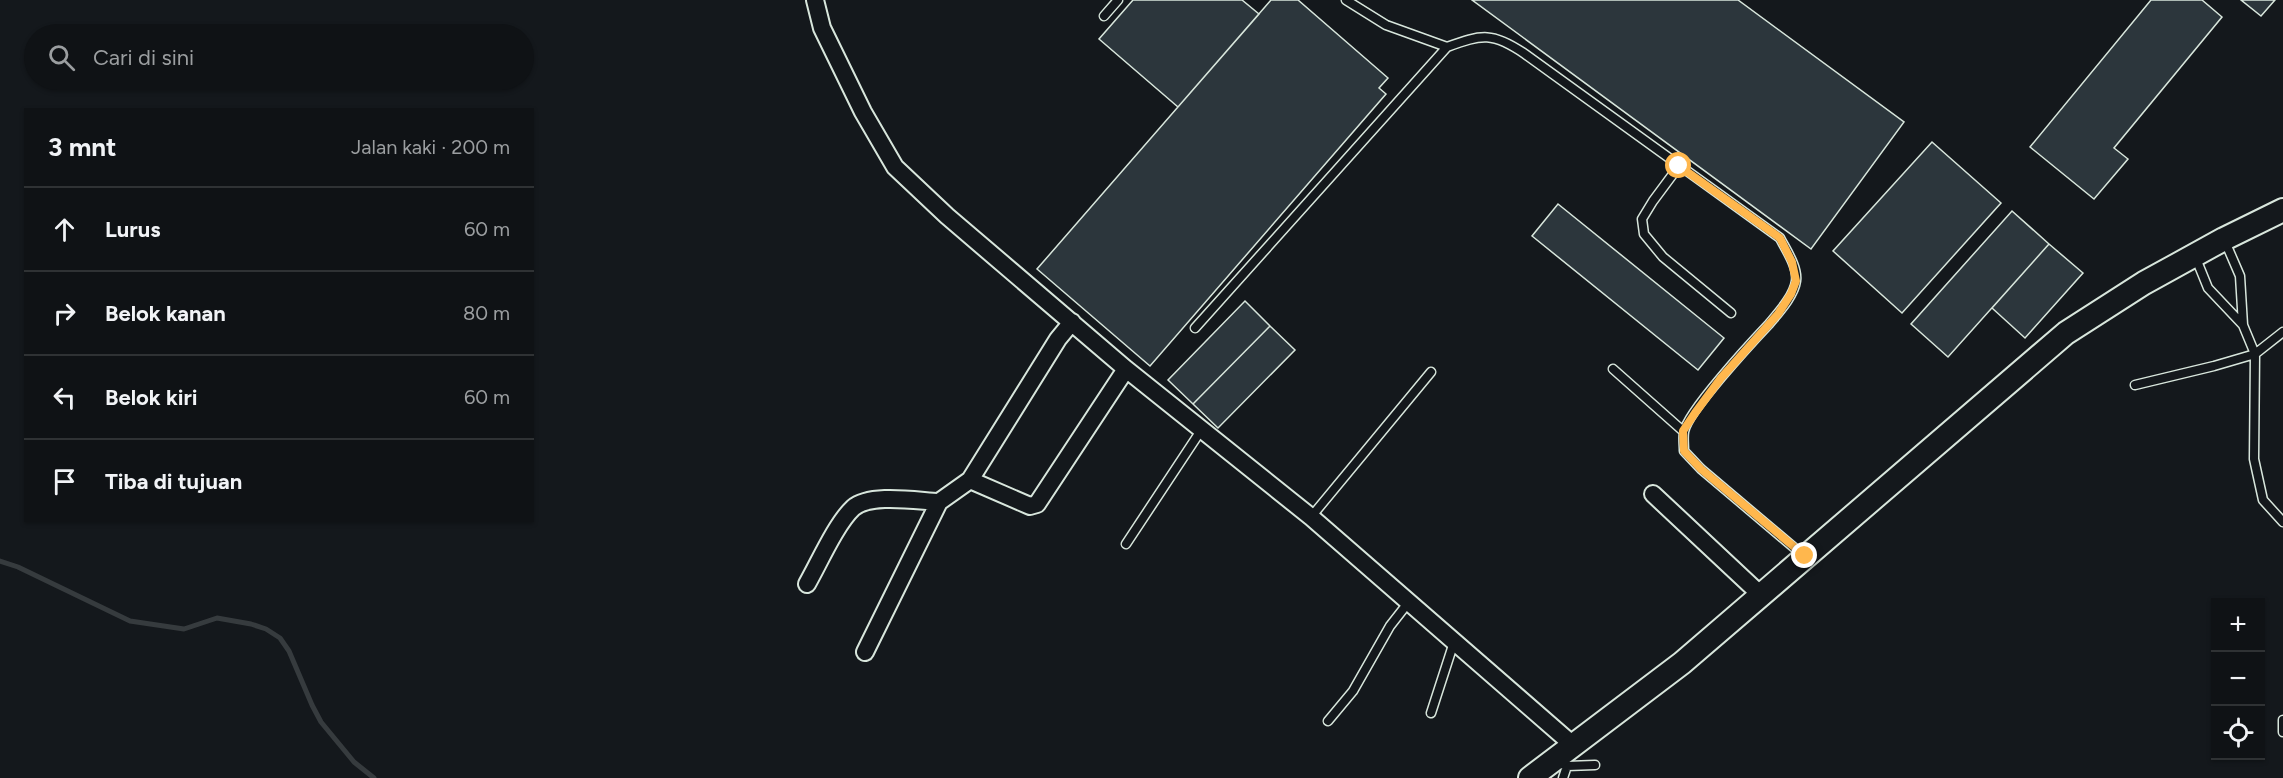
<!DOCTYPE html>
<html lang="id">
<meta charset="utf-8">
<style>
:root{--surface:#0f1215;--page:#1d2022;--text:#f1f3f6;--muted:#9b9ea0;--line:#2f3234}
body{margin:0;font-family:Figtree,sans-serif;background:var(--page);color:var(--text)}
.controls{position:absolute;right:18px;bottom:18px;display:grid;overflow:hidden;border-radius:0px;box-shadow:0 2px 4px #0004}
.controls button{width:54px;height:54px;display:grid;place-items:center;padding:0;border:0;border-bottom:2px solid var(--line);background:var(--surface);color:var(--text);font:30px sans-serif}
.stop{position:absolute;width:18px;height:18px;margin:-14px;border:4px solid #ffb74d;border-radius:50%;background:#fff}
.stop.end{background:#ffb74d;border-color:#fff;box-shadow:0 2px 6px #0008}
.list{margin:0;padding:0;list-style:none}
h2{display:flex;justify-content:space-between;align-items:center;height:78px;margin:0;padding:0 24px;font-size:26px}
h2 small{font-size:20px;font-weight:400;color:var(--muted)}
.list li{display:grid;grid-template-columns:39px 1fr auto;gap:18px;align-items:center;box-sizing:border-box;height:84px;padding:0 24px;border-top:2px solid var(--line)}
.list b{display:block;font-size:22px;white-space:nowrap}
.list em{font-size:20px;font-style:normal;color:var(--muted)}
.icon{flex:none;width:33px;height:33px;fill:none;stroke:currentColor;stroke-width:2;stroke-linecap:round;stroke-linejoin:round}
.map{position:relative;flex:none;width:2283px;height:778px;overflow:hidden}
.search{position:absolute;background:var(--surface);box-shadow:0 2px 4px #0004;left:24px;top:24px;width:510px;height:66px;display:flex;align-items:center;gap:15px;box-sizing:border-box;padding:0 21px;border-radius:33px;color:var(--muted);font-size:22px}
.panel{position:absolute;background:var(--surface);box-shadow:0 2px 4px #0004;left:24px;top:108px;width:510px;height:414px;border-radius:0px}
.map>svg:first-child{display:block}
</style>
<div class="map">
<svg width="2283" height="778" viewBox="0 0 2283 778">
<rect width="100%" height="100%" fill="#14181c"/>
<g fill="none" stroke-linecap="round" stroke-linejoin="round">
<path stroke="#363b3e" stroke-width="5" d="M0,561L18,567L130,621L184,629L217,618L251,624L266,629L280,638L289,651L312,705L321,722L354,762L374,778"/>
</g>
<path fill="#2c363c" stroke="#d8e6dc" stroke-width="1.5" d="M1133,0H1242L1259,14L1178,107L1099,39Z
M1271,0H1298L1388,78L1379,88L1386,94L1150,366L1037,269Z
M1472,0H1738L1904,122L1811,249Z
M2151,0H2202L2222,17L2114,148L2128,159L2094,199L2030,147Z
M2241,0H2275L2261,16Z
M1932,142L2001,203L1902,313L1833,251Z
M1558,204L1724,338L1698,370L1532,236Z
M2012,211L2049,244L1948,357L1911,324Z
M2049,244L2083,273L2025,338L1992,308Z
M1245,301L1270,326L1193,404L1168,380Z
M1270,326L1295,350L1218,428L1193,404Z"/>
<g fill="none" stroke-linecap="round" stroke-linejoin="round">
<defs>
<path id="lane" d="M1346,0L1386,25L1447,47
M1104,16L1118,0
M1679,166L1653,201L1642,219L1644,234L1663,257L1731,313
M2224,239L2240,276L2243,325L2255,354L2254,459L2263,500L2283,522
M2195,256L2208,288L2243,325
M1195,328L1447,47C1482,34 1493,32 1525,54L1780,238C1786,250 1798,267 1796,281C1794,296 1778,313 1769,324C1752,342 1687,412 1684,432C1683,438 1684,445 1684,451L1701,469L1804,556
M1613,369L1683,431
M2135,385L2214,366L2255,354L2283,332
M1311,517L1431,372
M1126,544L1202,429
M1431,713L1454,642
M2283,720V732
M1328,721L1353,691L1390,626L1408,603
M1556,762L1567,766L1595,765
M1563,778L1567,766"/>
<path id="street" d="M815,0L822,28L863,112L895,167L947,216L1126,369L1311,517L1573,745
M970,480L1030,506L1037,504L1126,369
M1653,494L1762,596
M807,584C819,563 836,524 853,508C870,493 917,501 939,502
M865,652L939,502L970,480L1058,339L1072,322"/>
<path id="secondary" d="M1530,778L1682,663L2066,333L2144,283L2224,239L2283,210"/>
</defs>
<use href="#lane" stroke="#d8e6dc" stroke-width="11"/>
<use href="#street" stroke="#d8e6dc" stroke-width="20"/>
<use href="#secondary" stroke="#d8e6dc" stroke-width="26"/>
<use href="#lane" stroke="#14181c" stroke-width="8"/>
<use href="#street" stroke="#14181c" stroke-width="16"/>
<use href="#secondary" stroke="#14181c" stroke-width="22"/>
</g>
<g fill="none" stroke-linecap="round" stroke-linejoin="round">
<path stroke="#ffb74d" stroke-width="8" d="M1679,166L1780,238L1792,262L1796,281L1791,294L1778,314L1721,378L1695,413L1683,431L1684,451L1701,469L1805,556"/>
</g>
</svg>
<div class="controls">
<button>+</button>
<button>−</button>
<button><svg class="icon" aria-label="locate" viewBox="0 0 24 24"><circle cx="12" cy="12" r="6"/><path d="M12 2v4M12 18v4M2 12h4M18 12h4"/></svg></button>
</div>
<div class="stop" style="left:1679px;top:166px"></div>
<div class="stop end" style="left:1805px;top:556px"></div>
<div class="search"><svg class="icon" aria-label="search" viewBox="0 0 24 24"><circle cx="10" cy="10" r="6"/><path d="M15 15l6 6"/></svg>Cari di sini</div>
<section class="panel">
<h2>3 mnt<small>Jalan kaki · 200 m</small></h2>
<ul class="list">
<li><svg class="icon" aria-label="ahead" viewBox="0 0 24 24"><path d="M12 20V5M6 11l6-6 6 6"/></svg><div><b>Lurus</b></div><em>60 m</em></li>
<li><svg class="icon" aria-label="right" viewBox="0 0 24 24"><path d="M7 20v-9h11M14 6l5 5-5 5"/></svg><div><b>Belok kanan</b></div><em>80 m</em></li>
<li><svg class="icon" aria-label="left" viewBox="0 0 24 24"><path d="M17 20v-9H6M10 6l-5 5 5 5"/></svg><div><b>Belok kiri</b></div><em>60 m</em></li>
<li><svg class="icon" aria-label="arrive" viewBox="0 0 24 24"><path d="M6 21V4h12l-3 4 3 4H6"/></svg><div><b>Tiba di tujuan</b></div></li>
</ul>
</section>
</div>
